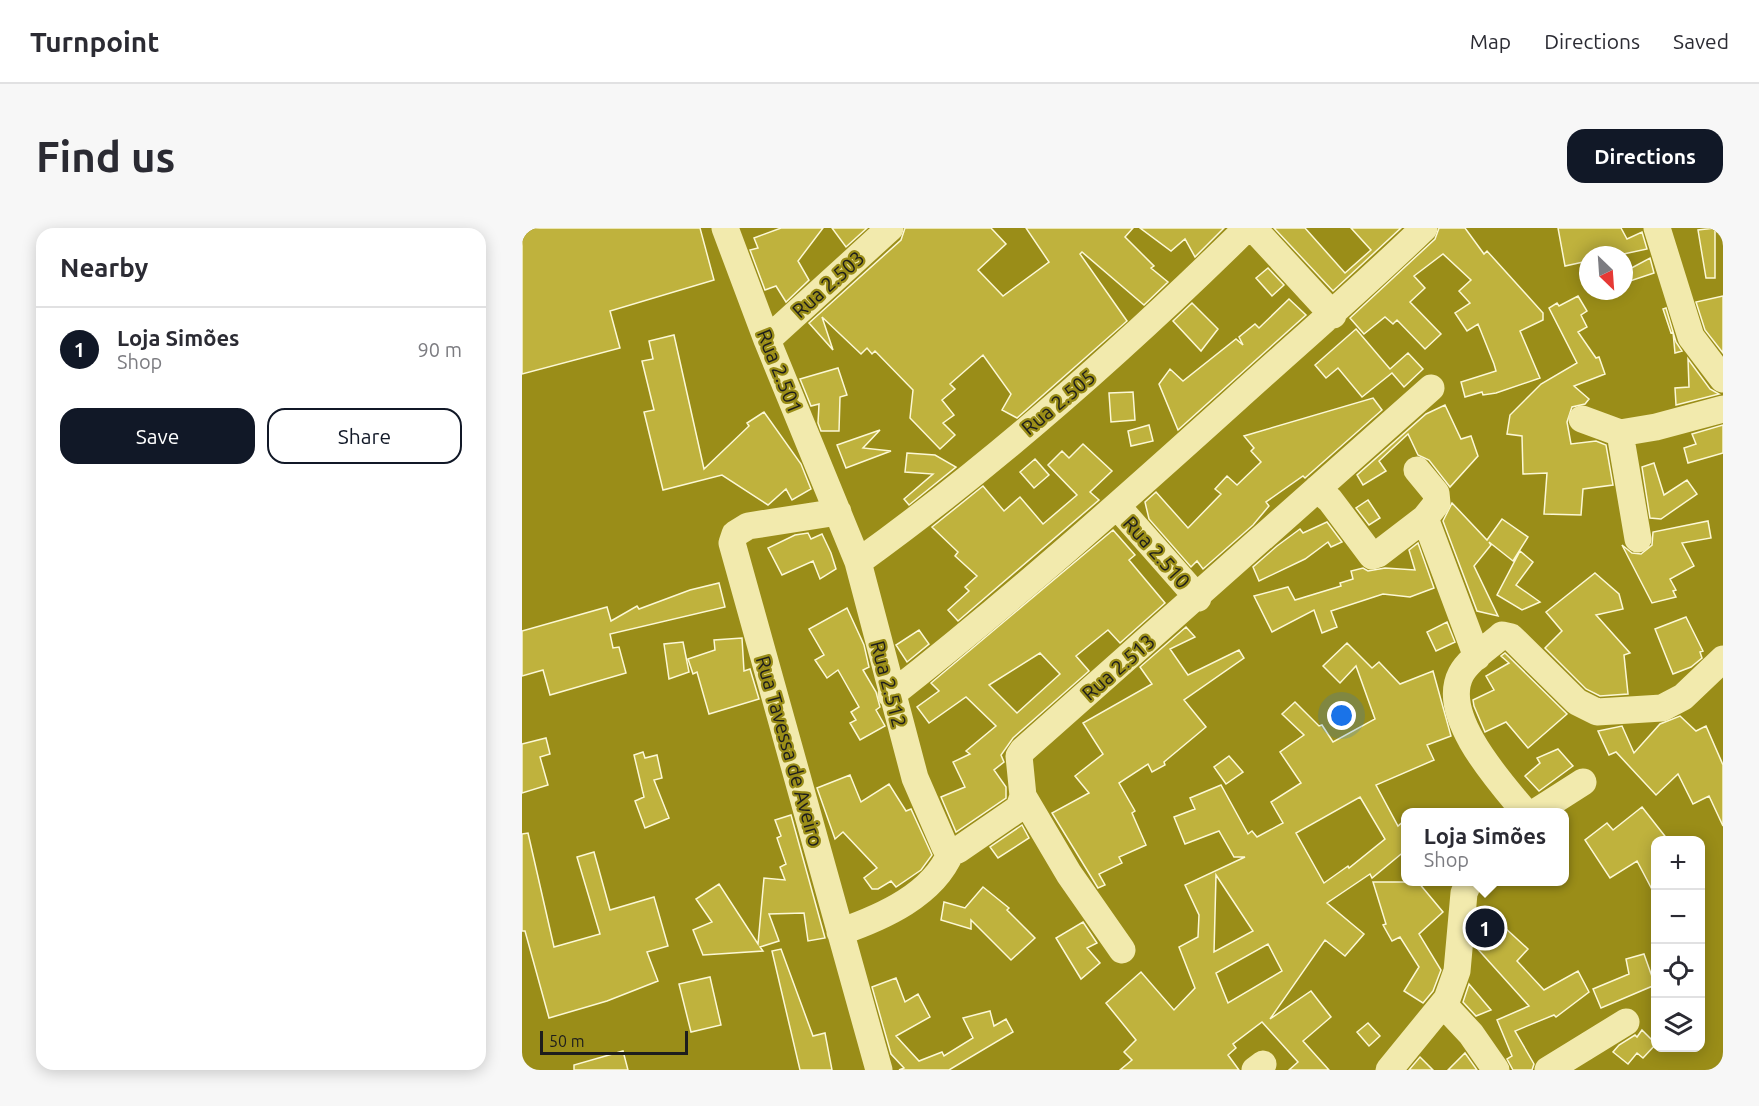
<!DOCTYPE html>
<meta charset="utf-8">
<style>
:root{--surface:#fff;--page:#f7f7f7;--text:#2b2b33;--muted:#7c7c81;--line:#e1e1e2;--accent:#111827}
body{margin:0;font-family:Ubuntu,sans-serif;background:var(--page);color:var(--text)}
.controls{position:absolute;right:18px;bottom:18px;display:grid;overflow:hidden;border-radius:12px;box-shadow:0 3px 15px #0003}
.controls button{width:54px;height:54px;display:grid;place-items:center;padding:0;border:0;border-bottom:2px solid var(--line);background:var(--surface);color:var(--text);font:30px sans-serif}
.compass{position:absolute;left:1057px;top:18px;width:54px;height:54px;border-radius:50%;background:var(--surface);box-shadow:0 3px 15px #0003;rotate:155deg}
.scale{position:absolute;left:18px;bottom:15px;width:148px;box-sizing:border-box;padding-left:6px;border:3px solid #1d1d1d;border-top:0;font-size:16px;line-height:21px;white-space:nowrap;color:#1d1d1d;-webkit-text-stroke:4px #9a8d18;paint-order:stroke}
.you{position:absolute;left:820px;top:488px;width:21px;height:21px;margin:-15px;border:4px solid #fff;border-radius:50%;background:#1a73e8;box-shadow:0 0 0 9px #1a73e833}
.badge{display:grid;place-items:center;width:39px;height:39px;border-radius:50%;background:var(--accent);color:#fff;font-size:20px;font-weight:700}
.pin{position:absolute;translate:-50% -50%;border:3px solid #fff;box-shadow:0 2px 6px #0006}
.popup{position:absolute;left:879px;top:580px;width:168px;height:78px;box-sizing:border-box;display:grid;place-content:center;border-radius:12px;background:var(--surface);filter:drop-shadow(0 2px 4px #0005);font-size:20px;white-space:nowrap;color:var(--muted)}
.popup b{font-size:22px;color:var(--text)}
.popup::after{content:'';position:absolute;left:50%;top:100%;margin-left:-12px;border:12px solid transparent;border-top-color:var(--surface)}
.list{margin:0;padding:0;list-style:none}
h2{display:flex;justify-content:space-between;align-items:center;height:78px;margin:0;padding:0 24px;font-size:26px}
h2 small{font-size:20px;font-weight:400;color:var(--muted)}
.list li{display:grid;grid-template-columns:39px 1fr auto;gap:18px;align-items:center;box-sizing:border-box;height:84px;padding:0 24px;border-top:2px solid var(--line)}
.list b{display:block;font-size:22px;white-space:nowrap}
.list p{margin:0;font-size:20px;white-space:nowrap;color:var(--muted)}
.list em{font-size:20px;font-style:normal;color:var(--muted)}
.actions{display:flex;gap:12px;padding:18px 24px}
.actions a{flex:1;padding:14px 0;border:2px solid var(--accent);border-radius:18px;text-align:center;font-size:21px;color:var(--accent)}
.actions .main{background:var(--accent);color:#fff}
.icon{flex:none;width:33px;height:33px;fill:none;stroke:currentColor;stroke-width:2;stroke-linecap:round;stroke-linejoin:round}
.map{position:relative;flex:none;width:1201px;height:842px;overflow:hidden;border-radius:18px}
header{display:flex;align-items:center;gap:36px;box-sizing:border-box;height:84px;padding:0 30px;background:var(--surface);border-bottom:2px solid var(--line)}
header strong{font-size:28px}
nav{display:flex;gap:33px;margin-inline-start:auto;font-size:21px}
.intro{display:flex;align-items:center;justify-content:space-between;box-sizing:border-box;height:144px;padding:0 36px}
h1{margin:0;font-size:42px}
.button{padding:15px 27px;border-radius:18px;background:var(--accent);color:#fff;font-size:21px;font-weight:700}
main{display:flex;gap:36px;padding:0 36px}
aside{flex:1;background:var(--surface);border-radius:18px;box-shadow:0 3px 15px #0003}
.map>svg:first-child{display:block}
</style>
<header>
<strong>Turnpoint</strong>
<nav><a>Map</a><a>Directions</a><a>Saved</a></nav>
</header>
<div class="intro"><h1>Find us</h1><a class="button">Directions</a></div>
<main>
<aside>
<h2>Nearby<small></small></h2>
<ul class="list">
<li><span class="badge">1</span><div><b>Loja Simões</b><p>Shop</p></div><em>90 m</em></li>
</ul>
<div class="actions"><a class="main">Save</a><a>Share</a></div>
</aside>
<div class="map">
<svg width="1201" height="842" viewBox="0 0 1201 842">
<rect width="100%" height="100%" fill="#9a8d18"/>
<path fill="#bfb23d" stroke="#fcf8d5" stroke-width="1.5" fill-rule="evenodd" d="M0,0H178L192,52L88,83L98,120L0,146Z
M259,0H301L276,33L287,52L264,74L254,58L243,62L228,22L236,20L232,10Z
M310,0H345L324,19Z
M383,0H469L484,16L456,42L481,68L527,34L504,0H611L603,9L632,38L629,40L646,54L622,77L560,24L558,26L605,93L495,190L480,182L489,166L461,127L428,156L433,161L420,172L432,187L421,195L433,207L418,221L388,190L391,162L353,123L350,126L345,120L339,126L300,89L311,122L287,95L379,12Z
M618,0H702L673,29L663,11L649,23Z
M752,0H783L823,45L849,22L829,0H879L811,63Z
M917,0H943L962,26L965,23L1021,85V92L998,103L1018,150L974,165L961,167L960,164L943,169L939,154L974,143L972,136L956,96L945,103L933,85L948,75L937,63L949,52L921,26L892,48L903,60L888,74L919,106L903,121L875,92L871,96L863,89L842,106L828,90L913,11Z
M1036,0H1099L1105,11L1120,4L1125,21L1097,27H1066V33L1043,38Z
M1193,0V50H1184L1176,2Z
M1128,30L1132,45L1102,55V44Z
M746,40L762,57L750,68L734,50Z
M1056,68L1065,83L1059,87L1065,99L1056,104L1074,130L1077,129L1083,146L1052,158L1067,171L1063,176L1050,179L1045,194L1049,216L1074,213L1084,217L1091,257L1061,261L1059,287L1022,286L1025,245L1001,246L1000,208L985,206L988,187L1019,156L1055,135L1027,80L1035,75L1037,78Z
M1201,68V125L1183,102L1174,74Z
M767,71L784,87L656,202L637,156L648,141L661,153L714,111L721,117L717,109L733,96L737,100Z
M670,75L696,101L679,123L651,93Z
M1144,80L1154,114L1160,123L1153,125L1151,104L1149,105L1141,81Z
M834,101L868,141L886,125L901,141L882,159L870,145L840,169L816,140L804,150L793,137Z
M152,107L182,241L227,198L225,195L242,184L279,236L289,261L270,272L264,261L246,277L200,247L141,262L122,184L132,182L120,133L131,131L127,113Z
M1166,131L1188,161L1197,166L1154,177L1153,160L1167,159Z
M316,140L325,167L318,169L317,203H299L296,195L297,176L289,178L278,151Z
M611,164L613,192L589,194L587,165Z
M851,170L860,182L783,250L781,248L744,274L747,278L731,297L681,341L675,333L669,339L627,291L623,274L634,264L666,300L699,266L693,261L705,248L715,257L739,234L729,223L732,220L722,208Z
M923,177L939,211L949,208L956,228L928,259L907,232L896,227L886,206L857,233L864,243L841,257L835,247L904,186Z
M627,197L631,213L609,218L606,203Z
M1201,197V225L1166,235L1162,220L1174,216L1170,206Z
M358,202L341,220L369,223L324,240L315,217Z
M561,216L590,243L568,264L577,272L436,393L426,382L447,363L443,359L455,348L433,328L436,324L410,299L461,258L482,283L498,269L521,296L555,267L526,237L540,223L547,230Z
M385,225L413,227L434,239L387,277L382,271L411,246L383,244Z
M513,231L527,247L512,260L498,244Z
M1132,235L1142,267L1165,252L1175,266L1139,291L1128,290L1120,239Z
M846,272L858,290L847,297L834,280Z
M930,275L965,312L980,291L1006,309L991,333L967,314L969,317L952,338L976,388L955,383L921,293Z
M1186,293L1189,310L1160,315L1172,338L1148,351L1154,362L1151,363L1154,369L1130,375L1100,317L1110,325L1119,326L1130,317L1131,304Z
M805,294L820,314L809,319L806,314L783,331L737,353L731,339L755,318L778,301L781,305Z
M591,302L613,327L607,332L643,375L598,415L586,402L554,428L567,443L491,510L479,527L482,534L472,542L484,559V570L434,604L419,569L443,559L431,534L448,526L444,523L474,498L444,469L407,495L395,479L417,463L409,455ZM518,425L538,446L495,485L467,457Z
M286,305L289,311L300,306L309,325L314,341L298,351L291,333L260,347L246,320L273,307Z
M896,315L912,360L888,369L861,366L809,383L815,399L800,405L792,382L750,404L732,368L766,359L773,372L819,358L818,355L831,351L829,343L841,340L846,343L863,340L893,342L887,322Z
M998,323L1011,334L994,357L1018,374L1000,382L975,367Z
M1073,345L1097,366L1101,381L1074,387L1108,425L1102,427L1106,466L1078,468L1064,461L1023,420L1040,403L1024,384Z
M197,355L203,379L88,406L91,420L97,419L104,445L28,467L21,442L0,448V403L85,379L89,393L115,378L117,381L168,362Z
M325,380L342,417L347,439L341,442L354,464L358,479L354,482L363,498L338,512L328,495L334,492L329,484L337,479L316,442L305,450L293,432L302,427L287,401Z
M1164,389L1181,423L1178,424L1180,430L1169,439L1151,446L1133,401Z
M925,394L933,414L914,423L905,404Z
M664,399L673,409L648,421L666,447L717,422L722,430L662,472L684,499L642,534L643,537L630,544L626,536L597,555L613,583L610,585L624,617L597,629L600,635L577,646L583,657L576,660L530,585L567,565L553,548L581,526L561,495L630,456L618,439Z
M397,402L407,416L385,434L374,417Z
M220,410L222,443L228,441L237,471L187,486L175,444L171,446L166,431L193,422L192,412Z
M161,414L167,444L147,451L142,416Z
M825,415L850,440L857,434L878,456L911,443L929,508L905,517L912,532L854,557L876,598L884,591V622L850,650L848,646L805,675L842,706L823,728L803,712L748,791L789,763L809,789L781,813L807,842H767L776,834L740,794L711,816L714,820L706,827L717,842H598L610,832L602,824L614,812L584,775L619,744L652,782L673,760L657,719L676,709L677,687L663,657L723,629H712L697,603L663,616L652,589L673,581L668,570L699,557L726,606L730,603L735,609L761,595L749,574L779,555L758,524L782,507L760,486L773,474L797,498L800,497L811,514L853,491L834,438L818,455L801,438ZM838,569L863,611L827,640L826,638L802,655L774,605ZM694,647L731,703L692,724ZM746,716L760,743L706,775L694,745Z
M983,425L1045,486L1006,520L984,494L963,504L952,478L951,472L972,462L964,448L987,435L979,428Z
M1158,488L1174,503L1184,498L1201,537V598L1187,568L1171,576L1156,546L1134,567L1094,524L1087,527L1076,503L1100,498L1112,525L1138,496Z
M24,510L28,526L18,529L26,557L0,565V516Z
M1036,521L1051,538L1017,563L1003,548L1018,535L1015,530Z
M121,524L123,530L135,527L140,550L132,552L147,590L123,600L113,573L122,569L112,527Z
M707,528L721,544L704,556L692,539Z
M328,547L339,574L367,556L384,583L389,581L410,627L399,642L374,659L369,653L356,661H350L342,650L355,640L321,604L313,611L295,560Z
M1120,579L1146,612H1134V669L1115,633L1088,650L1063,612L1085,595L1091,602Z
M269,587L303,710L286,713L282,685L247,686L257,713L238,719L241,723L181,727L171,702L190,694L174,671L197,656L236,716L242,650L263,652L258,639L264,636L255,610L259,608L253,592Z
M500,597L507,610L476,630L468,619Z
M6,605L32,719L78,706L55,629L72,624L88,682L132,669L146,718L125,724L136,753L85,773L27,790L3,703H0V606Z
M851,654H896L921,684L897,706L919,742L911,763L901,775L882,763L897,739L878,709L870,713L861,697L864,696Z
M461,659L487,680L485,682L513,710L489,732L449,692V701L419,692L422,674L443,680Z
M968,686L1006,721L995,733L1022,762L1056,743L1067,764L1034,789L1032,787L993,803L1012,836L1010,842H991L985,831L990,828L975,792L1007,778L953,718L955,700Z
M561,694L575,715L565,720L578,735L559,751L534,710Z
M259,721L291,808L303,805L310,842H278L250,723Z
M1122,726L1133,757L1079,780L1071,761L1107,746L1104,731Z
M188,749L199,797L169,804L157,756Z
M374,750L383,774L396,766L408,789L374,808L397,833L420,824L422,828L451,810L441,790L468,783L472,798L484,791L491,804L427,842H377L382,840L369,826L350,759Z
M947,756L969,782L954,788L941,774Z
M846,795L858,808L847,818L835,804Z
M1120,802L1134,816L1121,830L1115,825L1106,836L1091,824L1097,817L1113,807L1115,809Z
M101,823L106,842H52V837Z
M943,825L955,842H926Z
M898,829L911,842H887Z"/>
<g fill="none" stroke-linecap="round" stroke-linejoin="round">
<path stroke="#f2eaad" stroke-width="27" d="M203,0L245,112L336,334L393,550L423,619L429,624
M731,0L811,87
M1135,0L1169,109L1201,151
M245,112L368,0
M1060,191L1098,205L1134,199L1201,181
M1098,205L1116,311
M795,261L808,272L850,328L856,326L903,290L915,275L914,265L895,242
M595,278L676,370
M316,284L226,298L213,306L210,315L357,842
M903,290L955,429
M336,334C475,234 603,120 725,0
M369,467C489,373 601,273 714,171C777,114 841,59 902,0
M501,568L547,646L600,722
M1003,584C979,555 917,488 939,446C947,431 967,419 980,407L989,409L1055,474L1075,484L1140,480L1161,469L1201,431
M1014,584L1061,554
M429,624L436,622L497,580L501,568L497,528L501,522L909,160
M318,704C361,689 411,667 429,624
M921,776L949,806L974,842
M733,842L741,836
M867,842L925,771L935,743L942,665L947,654
M1026,842L1104,794"/>
</g>
<g text-anchor="middle" dominant-baseline="central" stroke-width="4.5" stroke-linejoin="round" paint-order="stroke">
<g font-size="20" fill="#1d1d1d" stroke="#9a8d18">
<text transform="translate(306 56) rotate(-42)">Rua 2.503</text>
<text transform="translate(258 143) rotate(68)">Rua 2.501</text>
<text transform="translate(536 174) rotate(-40)">Rua 2.505</text>
<text transform="translate(635 324) rotate(48)">Rua 2.510</text>
<text transform="translate(596 439) rotate(-41)">Rua 2.513</text>
<text transform="translate(367 456) rotate(75)">Rua 2.512</text>
<text transform="translate(268 523) rotate(74)">Rua Tavessa de Aveiro</text>
</g>
</g>
</svg>
<div class="controls">
<button>+</button>
<button>−</button>
<button><svg class="icon" aria-label="locate" viewBox="0 0 24 24"><circle cx="12" cy="12" r="6"/><path d="M12 2v4M12 18v4M2 12h4M18 12h4"/></svg></button>
<button><svg class="icon" aria-label="layers" viewBox="0 0 24 24"><path d="M12 4l9 5-9 5-9-5zM3 14l9 5 9-5"/></svg></button>
</div>
<svg class="compass" viewBox="-18 -18 36 36"><path d="M0-13l5 13h-10z" fill="#e53935"/><path d="M0 13l5-13h-10z" fill="#7c7c81"/></svg>
<div class="scale">50 m</div>
<div class="you"></div>
<div class="pin badge" style="left:963px;top:700px">1</div>
<div class="popup"><b>Loja Simões</b>Shop</div>
</div>
</main>
